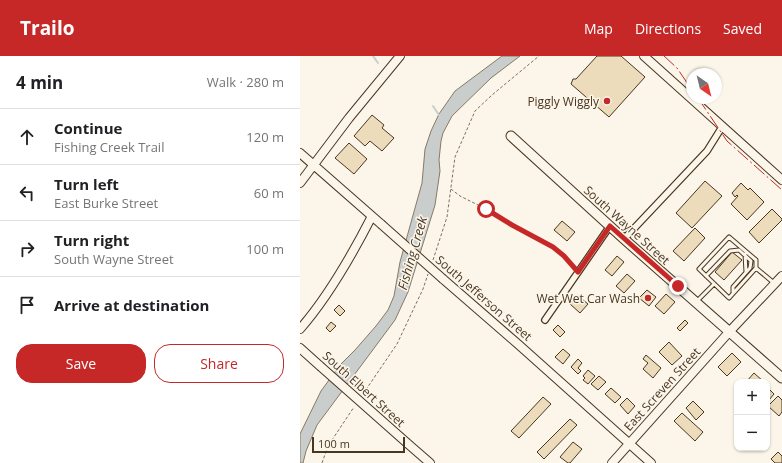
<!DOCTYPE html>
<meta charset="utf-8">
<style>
:root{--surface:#fff;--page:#f6f6f6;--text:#202124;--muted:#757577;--line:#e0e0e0;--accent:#c62828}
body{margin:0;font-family:"Open Sans",sans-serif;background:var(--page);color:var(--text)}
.controls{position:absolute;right:12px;bottom:12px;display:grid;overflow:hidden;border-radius:8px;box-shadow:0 1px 3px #0004}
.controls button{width:36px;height:36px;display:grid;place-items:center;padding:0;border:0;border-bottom:1px solid var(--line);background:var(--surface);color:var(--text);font:20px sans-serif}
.compass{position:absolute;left:386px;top:12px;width:36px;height:36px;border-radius:50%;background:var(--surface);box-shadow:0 1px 3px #0004;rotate:145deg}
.scale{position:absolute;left:12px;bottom:10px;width:93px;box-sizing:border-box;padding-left:4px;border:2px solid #4a3520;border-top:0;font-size:11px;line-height:14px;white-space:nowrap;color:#4a3520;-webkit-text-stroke:3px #fbf6e9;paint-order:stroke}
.stop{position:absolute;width:12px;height:12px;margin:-9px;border:3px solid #c62828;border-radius:50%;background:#fff}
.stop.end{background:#c62828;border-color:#fff;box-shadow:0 1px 4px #0008}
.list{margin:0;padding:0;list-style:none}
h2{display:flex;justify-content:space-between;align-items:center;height:52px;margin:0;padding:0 16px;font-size:17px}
h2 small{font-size:13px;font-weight:400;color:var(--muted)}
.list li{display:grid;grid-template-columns:26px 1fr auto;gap:12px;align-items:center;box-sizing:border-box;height:56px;padding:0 16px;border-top:1px solid var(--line)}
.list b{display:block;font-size:15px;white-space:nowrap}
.list p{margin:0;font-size:13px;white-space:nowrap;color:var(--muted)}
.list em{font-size:13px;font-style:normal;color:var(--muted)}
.actions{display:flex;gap:8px;padding:12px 16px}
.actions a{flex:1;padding:9px 0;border:1px solid var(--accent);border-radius:16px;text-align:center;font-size:14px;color:var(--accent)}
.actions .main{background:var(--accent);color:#fff}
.icon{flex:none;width:22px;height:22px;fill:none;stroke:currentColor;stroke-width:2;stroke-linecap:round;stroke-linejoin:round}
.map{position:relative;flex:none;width:482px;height:407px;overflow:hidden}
header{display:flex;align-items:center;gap:24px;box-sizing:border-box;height:56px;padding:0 20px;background:var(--accent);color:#fff}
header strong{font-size:19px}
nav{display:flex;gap:22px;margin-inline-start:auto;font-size:14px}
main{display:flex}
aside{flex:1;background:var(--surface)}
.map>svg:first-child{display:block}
</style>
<header>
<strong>Trailo</strong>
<nav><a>Map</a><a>Directions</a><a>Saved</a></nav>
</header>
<main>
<aside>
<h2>4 min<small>Walk · 280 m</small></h2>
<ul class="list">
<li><svg class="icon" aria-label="ahead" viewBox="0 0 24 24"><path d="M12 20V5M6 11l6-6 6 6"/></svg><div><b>Continue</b><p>Fishing Creek Trail</p></div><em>120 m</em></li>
<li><svg class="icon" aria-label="left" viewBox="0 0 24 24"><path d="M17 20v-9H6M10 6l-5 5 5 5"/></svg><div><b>Turn left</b><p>East Burke Street</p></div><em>60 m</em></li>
<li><svg class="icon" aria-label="right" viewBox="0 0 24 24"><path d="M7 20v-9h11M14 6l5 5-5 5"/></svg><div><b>Turn right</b><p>South Wayne Street</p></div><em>100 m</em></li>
<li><svg class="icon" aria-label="arrive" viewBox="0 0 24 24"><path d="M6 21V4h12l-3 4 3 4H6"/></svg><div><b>Arrive at destination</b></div></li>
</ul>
<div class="actions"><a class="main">Save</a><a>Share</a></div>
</aside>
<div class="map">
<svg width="482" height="407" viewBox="0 0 482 407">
<rect width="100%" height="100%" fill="#fbf6e9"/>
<path fill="#c9cecd" stroke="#887966" d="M202,0H220L191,22L152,60L143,77L141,85L139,104L140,115L135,149L108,236L95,264L17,369L6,395L3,407H0V378L21,335L40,309L55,294L76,270L88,254L94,240L100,206L122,127L125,93L131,75L139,58L155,35Z"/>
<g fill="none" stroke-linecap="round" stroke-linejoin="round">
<path stroke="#c9cecd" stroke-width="2" d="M73,0L78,7
M133,50L139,59"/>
</g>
<path fill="#ecdcbc" stroke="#4a3520" d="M297,0H321L345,21L309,61L271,28L273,23H276Z
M72,59L84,69L82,72L94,82L82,95L70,85L65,90L54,80Z
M49,87L67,103L54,118L35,102Z
M405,125L422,140L392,172L376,157Z
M441,127L448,134L450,132L464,146L447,164L431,148L438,140L437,139L435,141L432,137Z
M472,153L482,163V164L459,187L449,176Z
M262,165L275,176L267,185L254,174Z
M395,172L405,182L384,205L373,195Z
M432,196L442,204L424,224L415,216Z
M317,200L324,206L312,220L305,214Z
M327,218L335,225L324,237L316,230Z
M347,234L356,241L349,250L339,242Z
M366,238L375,246L364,258L355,250Z
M277,239L288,248L280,257L270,248Z
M39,249L45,255L40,260L34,254Z
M385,264L388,267L380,275L377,272Z
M31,266L36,270L30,276L26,272Z
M258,269L265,276L260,281L253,274Z
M369,286L382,300L372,309L359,296Z
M263,293L270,299L263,308L255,301Z
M432,297L441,306L427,320L418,311Z
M346,299L361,312L353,322L343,313L348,307L343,303Z
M278,303L282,307L278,312L281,315L278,318L271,311Z
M288,314L295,320L288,328L283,324L285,322L283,320Z
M454,317L464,326H446Z
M299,320L306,326L298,334L291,328Z
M467,331L474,338L469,344L467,342Z
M311,332L321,341L315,347L305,338Z
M478,340L482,344V356L479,360L468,350Z
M243,341L251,348L219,382L211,375Z
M327,342L335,350L328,358L320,349Z
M393,345L404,356L396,364L386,352Z
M382,357L403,376L395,385L374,365Z
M270,363L277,369L244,403L237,396Z
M273,386L282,393L270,407H268L260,401Z
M478,396L482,400V407H475L471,403Z"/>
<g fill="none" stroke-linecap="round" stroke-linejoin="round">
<defs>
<path id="lane" d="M429,181L456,204V212L429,242L399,213Z
M445,198L446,216
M456,212L474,227
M406,220L430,195L439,194L451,205L450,212L433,231V236
M397,245L414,228"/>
<path id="street" d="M324,183L407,95L422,71
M245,264L310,170"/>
<path id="secondary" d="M344,0L482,124
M0,97L81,168
M0,127L49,62L100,0
M143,223L219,289L351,407
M0,273C29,240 52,199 72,160
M0,292L20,310
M107,387L130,407
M312,407L430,275L482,220"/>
<path id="primary" d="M211,80L324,183L482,322"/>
</defs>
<use href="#lane" stroke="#4a3520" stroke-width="5"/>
<use href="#street" stroke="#4a3520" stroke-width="8"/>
<use href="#secondary" stroke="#4a3520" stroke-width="10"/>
<use href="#primary" stroke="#4a3520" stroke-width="11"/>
<path stroke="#7f6f5c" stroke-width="1" stroke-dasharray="3 2" stroke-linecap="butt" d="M151,133L160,140L186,153L212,169L253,191L264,200L274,212
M133,204L147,161L155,101L175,55L192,39L239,0
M63,338L97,288L123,233L128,218
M22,407L28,390L54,351"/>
<use href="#lane" stroke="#fbf6e9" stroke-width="3"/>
<use href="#street" stroke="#fbf6e9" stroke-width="5.5"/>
<use href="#secondary" stroke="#fbf6e9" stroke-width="8"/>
<use href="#primary" stroke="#fbf6e9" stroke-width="9"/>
<defs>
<path id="secondary-bridge" d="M81,168L143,223
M20,310L107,387"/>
</defs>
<use href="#secondary-bridge" stroke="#4a3520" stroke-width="10" stroke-linecap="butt"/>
<use href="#secondary-bridge" stroke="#fbf6e9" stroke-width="8"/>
<path stroke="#c62828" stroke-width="1" stroke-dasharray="14 3 2 3" stroke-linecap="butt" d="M364,0L377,12L392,34
M398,42L427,85L482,134"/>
</g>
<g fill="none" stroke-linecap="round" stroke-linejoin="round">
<path stroke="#c62828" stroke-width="5" d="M186,153L212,169L253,191L264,200L278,216L310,170L378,230"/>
</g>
<g fill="#c62828" stroke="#fbf6e9" stroke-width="1.5">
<circle cx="307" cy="45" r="4"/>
<circle cx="348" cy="242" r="4"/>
</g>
<g text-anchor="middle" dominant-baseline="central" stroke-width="3" stroke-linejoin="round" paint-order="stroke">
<g font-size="12" fill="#4a3520" stroke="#fbf6e9" text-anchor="end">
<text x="299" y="45">Piggly Wiggly</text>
<text x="340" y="242">Wet Wet Car Wash</text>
</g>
<g font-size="12" fill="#4a3520" stroke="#fbf6e9">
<text transform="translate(327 169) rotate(42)">South Wayne Street</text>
<text transform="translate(184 242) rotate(41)">South Jefferson Street</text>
<text transform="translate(64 333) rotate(42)">South Elbert Street</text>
<text transform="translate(362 333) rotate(-48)">East Screven Street</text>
</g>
<g font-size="13" font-style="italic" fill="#4a3520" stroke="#fbf6e9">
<text transform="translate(112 197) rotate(-74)">Fishing Creek</text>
</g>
</g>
</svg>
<div class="controls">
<button>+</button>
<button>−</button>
</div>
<svg class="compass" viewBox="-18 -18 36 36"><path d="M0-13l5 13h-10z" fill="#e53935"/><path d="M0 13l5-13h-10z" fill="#757577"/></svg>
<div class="scale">100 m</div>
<div class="stop" style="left:186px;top:153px"></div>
<div class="stop end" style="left:378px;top:230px"></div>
</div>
</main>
